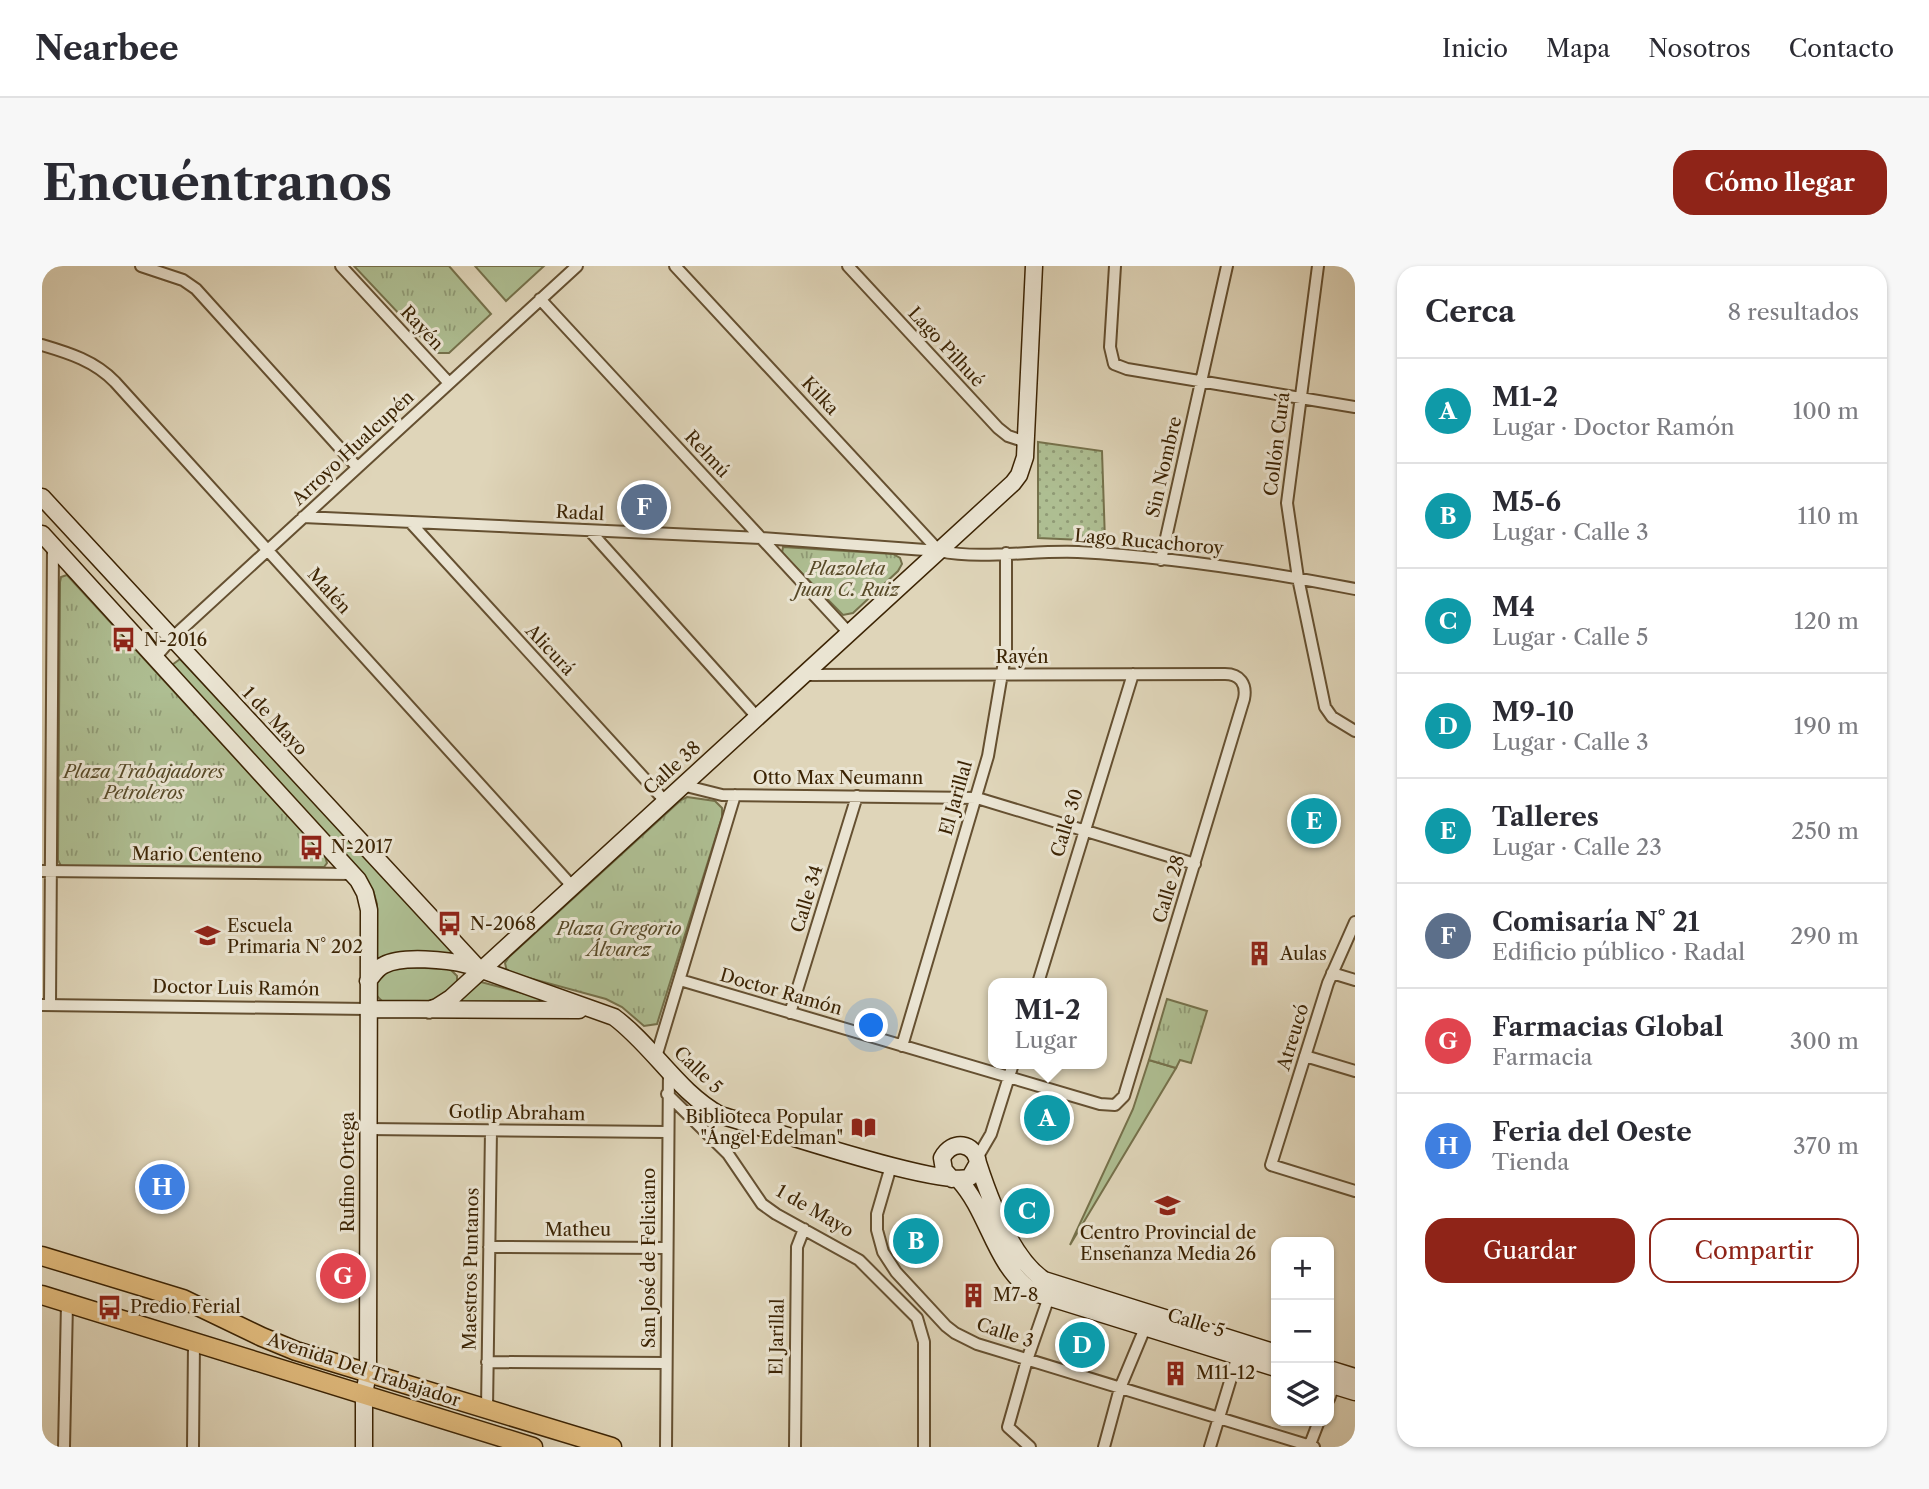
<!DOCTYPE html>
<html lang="es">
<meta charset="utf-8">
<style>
:root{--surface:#fff;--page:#f7f7f7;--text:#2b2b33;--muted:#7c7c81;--line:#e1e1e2;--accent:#8f2418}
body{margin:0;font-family:"Libre Caslon Text",serif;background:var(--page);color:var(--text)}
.controls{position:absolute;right:21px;bottom:21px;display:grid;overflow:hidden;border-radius:14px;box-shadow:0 2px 5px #0004}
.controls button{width:63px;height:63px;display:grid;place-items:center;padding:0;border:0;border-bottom:2px solid var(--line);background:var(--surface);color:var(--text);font:35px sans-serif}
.you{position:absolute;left:830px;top:760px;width:24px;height:24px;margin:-18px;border:5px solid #fff;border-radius:50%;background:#1a73e8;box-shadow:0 0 0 10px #1a73e833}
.badge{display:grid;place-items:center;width:46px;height:46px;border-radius:50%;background:var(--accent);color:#fff;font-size:23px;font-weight:700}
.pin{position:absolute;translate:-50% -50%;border:4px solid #fff;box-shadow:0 2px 7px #0006}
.popup{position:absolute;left:946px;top:712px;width:119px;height:91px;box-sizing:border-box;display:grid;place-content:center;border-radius:14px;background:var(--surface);filter:drop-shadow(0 2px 5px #0005);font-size:23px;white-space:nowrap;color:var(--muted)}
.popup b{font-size:26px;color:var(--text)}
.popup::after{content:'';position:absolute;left:50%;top:100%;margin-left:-14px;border:14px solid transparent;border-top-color:var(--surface)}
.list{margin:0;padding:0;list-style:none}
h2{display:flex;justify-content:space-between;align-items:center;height:91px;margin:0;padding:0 28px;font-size:30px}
h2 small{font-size:23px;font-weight:400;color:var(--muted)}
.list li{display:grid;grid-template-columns:46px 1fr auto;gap:21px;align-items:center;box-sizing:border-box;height:105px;padding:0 28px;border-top:2px solid var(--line)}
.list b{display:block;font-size:26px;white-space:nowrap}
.list p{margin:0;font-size:23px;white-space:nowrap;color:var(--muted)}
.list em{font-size:23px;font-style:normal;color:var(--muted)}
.actions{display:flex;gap:14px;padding:21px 28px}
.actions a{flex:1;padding:16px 0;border:2px solid var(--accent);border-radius:21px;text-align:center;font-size:24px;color:var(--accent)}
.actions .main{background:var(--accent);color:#fff}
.icon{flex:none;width:38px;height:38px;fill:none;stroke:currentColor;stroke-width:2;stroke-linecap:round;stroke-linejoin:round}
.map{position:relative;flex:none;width:1313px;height:1181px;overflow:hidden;border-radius:21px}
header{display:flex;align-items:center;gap:42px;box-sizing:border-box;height:98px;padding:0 35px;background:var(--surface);border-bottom:2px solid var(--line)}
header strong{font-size:33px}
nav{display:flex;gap:38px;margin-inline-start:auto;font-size:24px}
.intro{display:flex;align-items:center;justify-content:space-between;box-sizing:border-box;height:168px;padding:0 42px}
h1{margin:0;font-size:49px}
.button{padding:18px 32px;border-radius:21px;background:var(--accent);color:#fff;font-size:24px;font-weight:700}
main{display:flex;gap:42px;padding:0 42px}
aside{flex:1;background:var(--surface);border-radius:21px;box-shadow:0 2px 5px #0004}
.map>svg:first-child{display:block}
</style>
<header>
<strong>Nearbee</strong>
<nav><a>Inicio</a><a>Mapa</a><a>Nosotros</a><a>Contacto</a></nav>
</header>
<div class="intro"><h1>Encuéntranos</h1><a class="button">Cómo llegar</a></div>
<main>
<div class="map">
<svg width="1313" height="1181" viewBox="0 0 1313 1181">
<defs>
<pattern id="park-tufts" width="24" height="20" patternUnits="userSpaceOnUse" patternTransform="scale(1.75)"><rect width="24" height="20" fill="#aebe92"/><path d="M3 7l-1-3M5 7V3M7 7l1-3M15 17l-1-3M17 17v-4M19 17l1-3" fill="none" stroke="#8f9a75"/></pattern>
<pattern id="garden-dots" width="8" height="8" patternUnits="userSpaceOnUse" patternTransform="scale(1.75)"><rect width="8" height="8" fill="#aebe92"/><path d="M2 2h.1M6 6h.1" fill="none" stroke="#8f9a75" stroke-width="1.8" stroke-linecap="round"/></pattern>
</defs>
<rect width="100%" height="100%" fill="#dfd5b9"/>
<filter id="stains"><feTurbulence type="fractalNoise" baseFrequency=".00286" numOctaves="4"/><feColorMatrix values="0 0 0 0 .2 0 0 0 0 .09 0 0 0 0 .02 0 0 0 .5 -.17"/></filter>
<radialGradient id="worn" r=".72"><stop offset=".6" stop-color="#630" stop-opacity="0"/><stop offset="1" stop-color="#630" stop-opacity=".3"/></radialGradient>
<path fill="#aebe92" stroke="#75714b" stroke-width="2" d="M433,0H502L464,35Z
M138,393L410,684V687L353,689L334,695L335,638L331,624L130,403V399Z
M356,701L408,703L415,710V717L392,735H340C320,718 341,707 356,701Z
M439,716L499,732L501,734L498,736L414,735Z
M1107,794L1134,802L1028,979L1091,843Z"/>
<path fill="url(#park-tufts)" stroke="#75714b" stroke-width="2" d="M312,0H407L449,48L407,87H394Z
M741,281L851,288L858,292L860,298L856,305L811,347L801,349L740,287Z
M25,309L283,590L285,597L282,601L19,600L16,594L18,316L19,311Z
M645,531L673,535L680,542V551L615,758L602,760L580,741L564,733L465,706L463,697L467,691L639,534Z
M1125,733L1165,745L1149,797L1138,794L1134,802L1107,794Z"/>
<path fill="url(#garden-dots)" stroke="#75714b" stroke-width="2" d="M996,176L1060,185L1063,275L996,272Z"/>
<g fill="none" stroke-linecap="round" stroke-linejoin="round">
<defs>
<path id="street" d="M99,0L141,14L154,23L315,201
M299,0L407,117
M633,0L897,285
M806,0L956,162L966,170L984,176
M1073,0L1068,81L1072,98L1085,103L1313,141
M1276,0L1245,237L1256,312L1283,441L1290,451L1313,465
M498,33L807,367
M0,79C27,87 53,95 73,116L530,620
M261,251L719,272L897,285C941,294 991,284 1036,286C1130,291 1221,305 1313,323
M368,256L623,535
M548,265L715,451
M1119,294L1185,0
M113,392L130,372L535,0
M640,519L680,529L935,532L1153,598
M0,605L310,608
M1313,656L1286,717L1229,899L1313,925
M1290,707L1313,714
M638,714L1058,838L1073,839L1082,830L1202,433C1205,418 1198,408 1183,408L761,409
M996,717L1091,408
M0,739L326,743
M8,739L11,280
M748,747L815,530
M860,780L946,490L964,384V287
M1263,790L1313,805
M614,791L693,529
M625,828L686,888L720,938L734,948L817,994L875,1052L882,1076V1181
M325,863L625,866
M935,892L949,868L971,798
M849,900L835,948V964L841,986L854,1006L904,1060L913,1067L935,1078L1272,1181
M447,981L624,982
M445,1096L624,1097
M1287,1133L1292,1119
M445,1143L449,864
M22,1181L25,1037
M151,1181L152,1077
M624,1181L627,803
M753,1181L755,981L762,963
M988,1181L966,1161L985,1094L1008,1028
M1062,1181L1078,1122L1103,1062
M1168,1181L1197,1086
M1267,1181L1277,1155"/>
<path id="secondary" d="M0,231L434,700
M0,268L316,614L323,627L327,644L326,1107L322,1128V1181
M326,715C331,709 335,702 342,699C360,689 406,694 426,699L572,751C611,780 636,826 678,849C717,860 902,923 928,911L936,897C933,876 910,873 900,892L902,904L910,913
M326,743L537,744
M387,744L395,741L409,732L971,217L977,209L983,191L992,0
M936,897C948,934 969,992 1002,1014L1234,1087
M917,914C948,948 952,1001 993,1027L1234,1102
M1287,1103L1313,1111
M1287,1118L1313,1126"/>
<path id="primary" d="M0,990L141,1033L220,1071L254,1085L570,1181
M0,1029L491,1181"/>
</defs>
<use href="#street" stroke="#655031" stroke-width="14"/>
<use href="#secondary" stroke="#3c2404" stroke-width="19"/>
<use href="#primary" stroke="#3c2404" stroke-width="21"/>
<use href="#street" stroke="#eae4d2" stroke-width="10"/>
<use href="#secondary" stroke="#eae4d2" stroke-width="16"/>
<use href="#primary" stroke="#e0ba7c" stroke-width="18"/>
</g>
<defs>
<symbol id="bus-bare" viewBox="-9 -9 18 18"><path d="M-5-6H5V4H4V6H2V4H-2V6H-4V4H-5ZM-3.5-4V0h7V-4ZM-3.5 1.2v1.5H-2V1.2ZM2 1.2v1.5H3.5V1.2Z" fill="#8f2418" stroke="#eae4d2" stroke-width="2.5" paint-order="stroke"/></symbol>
<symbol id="school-bare" viewBox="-9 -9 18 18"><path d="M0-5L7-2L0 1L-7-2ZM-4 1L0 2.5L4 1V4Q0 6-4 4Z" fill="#8f2418" stroke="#eae4d2" stroke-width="2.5" paint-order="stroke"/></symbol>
<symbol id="building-bare" viewBox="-9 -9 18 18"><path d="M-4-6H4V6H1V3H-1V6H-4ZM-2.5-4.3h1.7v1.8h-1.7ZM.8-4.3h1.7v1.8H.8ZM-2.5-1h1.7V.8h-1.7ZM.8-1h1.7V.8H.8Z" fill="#8f2418" stroke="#eae4d2" stroke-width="2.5" paint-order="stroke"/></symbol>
<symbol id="library-bare" viewBox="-9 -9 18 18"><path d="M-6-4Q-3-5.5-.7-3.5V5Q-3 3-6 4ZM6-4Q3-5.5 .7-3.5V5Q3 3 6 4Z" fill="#8f2418" stroke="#eae4d2" stroke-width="2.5" paint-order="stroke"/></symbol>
</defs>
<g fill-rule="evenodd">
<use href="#bus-bare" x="64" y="356" width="35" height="35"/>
<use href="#bus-bare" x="252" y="564" width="35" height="35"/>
<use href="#bus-bare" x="390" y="640" width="35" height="35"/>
<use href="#school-bare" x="148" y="652" width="35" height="35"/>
<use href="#building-bare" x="1200" y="670" width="35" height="35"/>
<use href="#library-bare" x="804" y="844" width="35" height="35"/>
<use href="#school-bare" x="1108" y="922" width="35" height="35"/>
<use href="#building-bare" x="914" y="1012" width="35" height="35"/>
<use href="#bus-bare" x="50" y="1024" width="35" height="35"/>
<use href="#building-bare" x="1116" y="1090" width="35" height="35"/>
</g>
<g text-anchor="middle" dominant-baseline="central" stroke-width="6" stroke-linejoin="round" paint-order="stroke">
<g font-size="18" fill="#3c2404" stroke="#eae4d2">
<text transform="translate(380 62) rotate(47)">Rayén</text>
<text transform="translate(904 81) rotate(47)">Lago Pilhué</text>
<text transform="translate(778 130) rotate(47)">Kilka</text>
<text transform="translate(1235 178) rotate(-83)">Collón Curá</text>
<text transform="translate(311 182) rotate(-43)">Arroyo Hualcupén</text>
<text transform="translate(665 188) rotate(47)">Relmú</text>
<text transform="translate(1122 201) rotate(-77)">Sin Nombre</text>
<text transform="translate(538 247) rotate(3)">Radal</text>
<text transform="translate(1107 276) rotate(5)">Lago Rucachoroy</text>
<text transform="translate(287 325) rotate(48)">Malén</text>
<text transform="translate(508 384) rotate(47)">Alicurá</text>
<text x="980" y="391">Rayén</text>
<text transform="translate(233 455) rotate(47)">1 de Mayo</text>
<text transform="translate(630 502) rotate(-42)">Calle 38</text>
<text x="796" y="512">Otto Max Neumann</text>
<text transform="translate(914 532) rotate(-74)">El Jarillal</text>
<text transform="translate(1025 557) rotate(-73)">Calle 30</text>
<text transform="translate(155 589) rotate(1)">Mario Centeno</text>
<text transform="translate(1127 623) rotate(-73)">Calle 28</text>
<text transform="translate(765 633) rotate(-73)">Calle 34</text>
<text transform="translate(194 722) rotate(1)">Doctor Luis Ramón</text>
<text transform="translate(739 726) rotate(16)">Doctor Ramón</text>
<text transform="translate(1251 771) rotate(-73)">Atreucó</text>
<text transform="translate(656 804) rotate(44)">Calle 5</text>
<text transform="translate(475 847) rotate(1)">Gotlip Abraham</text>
<text transform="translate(306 906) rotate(-90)">Rufino Ortega</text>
<text transform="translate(773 945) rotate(30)">1 de Mayo</text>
<text x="536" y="964">Matheu</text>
<text transform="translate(607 992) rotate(-90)">San José de Feliciano</text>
<text transform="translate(429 1003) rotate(-89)">Maestros Puntanos</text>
<text transform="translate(1154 1057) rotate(17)">Calle 5</text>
<text transform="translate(963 1067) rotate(18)">Calle 3</text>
<text transform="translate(735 1071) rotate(-89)">El Jarillal</text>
<text transform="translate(322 1104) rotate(18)">Avenida Del Trabajador</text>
</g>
<g font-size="18" font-style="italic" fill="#584a28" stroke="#eae4d2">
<text x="805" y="303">Plazoleta<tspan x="805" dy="21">Juan C. Ruiz</tspan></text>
<text x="102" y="506">Plaza Trabajadores<tspan x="102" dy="21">Petroleros</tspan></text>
<text x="577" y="663">Plaza Gregorio<tspan x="577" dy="21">Álvarez</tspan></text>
</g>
<g font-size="18" fill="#3c2404" stroke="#eae4d2" text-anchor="start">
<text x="102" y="374">N-2016</text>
<text x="289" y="581">N-2017</text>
<text x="428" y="658">N-2068</text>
<text x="185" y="660">Escuela<tspan x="185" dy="21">Primaria N° 202</tspan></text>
<text x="1238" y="688">Aulas</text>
<text x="801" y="851" text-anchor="end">Biblioteca Popular<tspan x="801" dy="21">"Ángel Edelman"</tspan></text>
<text x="1126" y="967" text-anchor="middle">Centro Provincial de<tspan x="1126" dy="21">Enseñanza Media 26</tspan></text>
<text x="951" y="1029">M7-8</text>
<text x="88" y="1041">Predio Ferial</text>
<text x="1154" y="1107">M11-12</text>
</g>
</g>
<rect width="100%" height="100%" filter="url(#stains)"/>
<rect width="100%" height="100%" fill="url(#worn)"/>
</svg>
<div class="controls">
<button>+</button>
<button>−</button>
<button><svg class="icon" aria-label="layers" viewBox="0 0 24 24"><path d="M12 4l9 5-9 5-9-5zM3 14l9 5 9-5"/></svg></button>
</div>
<div class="you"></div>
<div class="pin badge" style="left:1005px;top:852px;background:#0f9aa8">A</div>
<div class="popup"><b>M1-2</b>Lugar</div>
<div class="pin badge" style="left:874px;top:975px;background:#0f9aa8">B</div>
<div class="pin badge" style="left:985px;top:945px;background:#0f9aa8">C</div>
<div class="pin badge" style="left:1040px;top:1079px;background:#0f9aa8">D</div>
<div class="pin badge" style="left:1272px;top:555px;background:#0f9aa8">E</div>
<div class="pin badge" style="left:602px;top:241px;background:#5c6f8a">F</div>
<div class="pin badge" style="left:301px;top:1010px;background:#e0444e">G</div>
<div class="pin badge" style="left:120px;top:921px;background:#3f7fe0">H</div>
</div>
<aside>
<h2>Cerca<small>8 resultados</small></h2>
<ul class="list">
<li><span class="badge" style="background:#0f9aa8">A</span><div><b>M1-2</b><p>Lugar · Doctor Ramón</p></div><em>100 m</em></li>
<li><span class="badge" style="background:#0f9aa8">B</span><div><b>M5-6</b><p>Lugar · Calle 3</p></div><em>110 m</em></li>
<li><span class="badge" style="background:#0f9aa8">C</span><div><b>M4</b><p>Lugar · Calle 5</p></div><em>120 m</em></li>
<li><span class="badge" style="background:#0f9aa8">D</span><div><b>M9-10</b><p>Lugar · Calle 3</p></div><em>190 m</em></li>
<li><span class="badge" style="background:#0f9aa8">E</span><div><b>Talleres</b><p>Lugar · Calle 23</p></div><em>250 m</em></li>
<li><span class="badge" style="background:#5c6f8a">F</span><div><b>Comisaría N° 21</b><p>Edificio público · Radal</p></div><em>290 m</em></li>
<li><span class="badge" style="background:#e0444e">G</span><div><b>Farmacias Global</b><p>Farmacia</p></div><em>300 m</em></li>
<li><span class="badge" style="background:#3f7fe0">H</span><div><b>Feria del Oeste</b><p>Tienda</p></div><em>370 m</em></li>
</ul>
<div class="actions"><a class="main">Guardar</a><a>Compartir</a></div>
</aside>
</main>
